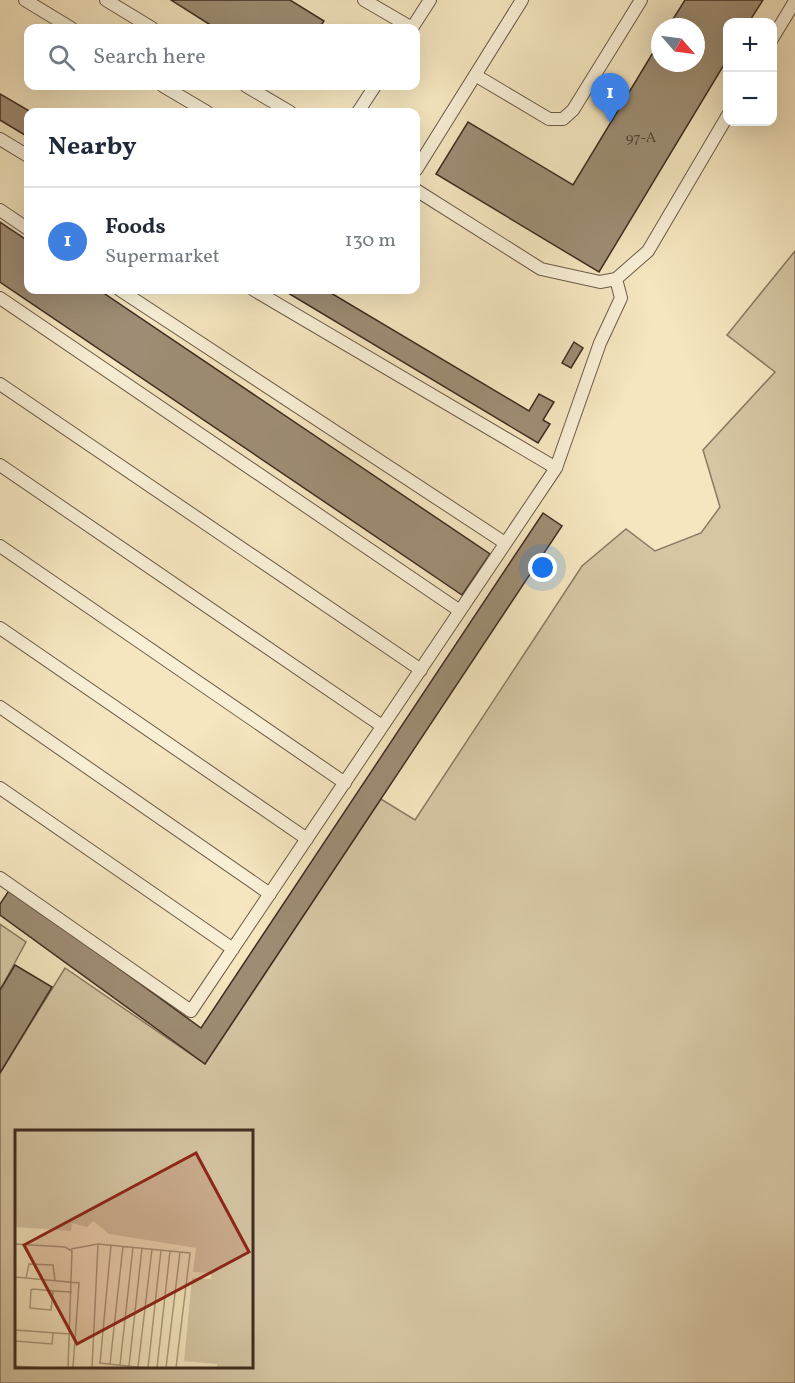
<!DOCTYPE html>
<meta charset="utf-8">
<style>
:root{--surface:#fff;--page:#f6f6f7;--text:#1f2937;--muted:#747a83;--line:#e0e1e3;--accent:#0b8043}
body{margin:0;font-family:Vollkorn,serif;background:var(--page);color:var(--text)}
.controls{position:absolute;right:18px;top:18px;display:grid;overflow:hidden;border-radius:12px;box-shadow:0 6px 24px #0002}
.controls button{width:54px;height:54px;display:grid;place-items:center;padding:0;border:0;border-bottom:2px solid var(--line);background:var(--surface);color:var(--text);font:30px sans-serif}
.compass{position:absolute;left:651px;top:18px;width:54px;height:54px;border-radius:50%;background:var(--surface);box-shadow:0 6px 24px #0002;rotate:118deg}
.you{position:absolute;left:543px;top:568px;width:21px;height:21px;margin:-15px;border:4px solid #fff;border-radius:50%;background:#1a73e8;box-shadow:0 0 0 9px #1a73e833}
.badge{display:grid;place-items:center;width:39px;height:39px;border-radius:50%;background:var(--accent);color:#fff;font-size:20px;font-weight:700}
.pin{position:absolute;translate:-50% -50px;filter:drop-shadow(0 2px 3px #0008)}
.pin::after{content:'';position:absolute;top:32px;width:21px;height:18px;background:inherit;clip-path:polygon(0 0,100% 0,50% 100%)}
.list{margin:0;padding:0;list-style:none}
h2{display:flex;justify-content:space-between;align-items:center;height:78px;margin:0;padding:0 24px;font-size:26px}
h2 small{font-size:20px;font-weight:400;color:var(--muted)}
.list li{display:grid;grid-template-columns:39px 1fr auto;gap:18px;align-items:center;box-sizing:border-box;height:108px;padding:0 24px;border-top:2px solid var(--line)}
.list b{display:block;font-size:22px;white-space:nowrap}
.list p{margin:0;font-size:20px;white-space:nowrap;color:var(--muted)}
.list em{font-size:20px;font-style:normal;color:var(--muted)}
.icon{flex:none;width:33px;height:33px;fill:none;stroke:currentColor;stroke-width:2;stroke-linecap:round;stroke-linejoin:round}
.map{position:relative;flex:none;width:795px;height:1383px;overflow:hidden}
.search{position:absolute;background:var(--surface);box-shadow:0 6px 24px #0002;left:24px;top:24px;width:396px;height:66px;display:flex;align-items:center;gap:15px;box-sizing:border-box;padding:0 21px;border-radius:12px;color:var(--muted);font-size:22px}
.panel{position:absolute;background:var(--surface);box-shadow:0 6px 24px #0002;left:24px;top:108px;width:396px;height:186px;border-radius:12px}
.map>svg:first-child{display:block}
</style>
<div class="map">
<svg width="795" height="1383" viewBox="0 0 795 1383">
<rect width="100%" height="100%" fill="#f5e6bf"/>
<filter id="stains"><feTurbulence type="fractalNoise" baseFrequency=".00333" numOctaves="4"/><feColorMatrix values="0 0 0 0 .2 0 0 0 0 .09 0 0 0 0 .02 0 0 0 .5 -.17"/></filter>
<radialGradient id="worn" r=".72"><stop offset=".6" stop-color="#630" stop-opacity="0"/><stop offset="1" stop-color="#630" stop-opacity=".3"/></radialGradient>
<path fill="#d6c6a4" stroke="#8a7963" stroke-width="1.5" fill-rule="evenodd" d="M795,251V1383H0V1073L65,968L205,1064L381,799L415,820L582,566L626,529L655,551L701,533L720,507L703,450L775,372L727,335ZM16,1131H252V1366H16Z
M0,924L26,942L0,990Z"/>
<path fill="#9e8d74" stroke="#3f2c22" stroke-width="1.5" d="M171,0H290L324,21L319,28H206L209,24Z
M685,0H763L749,22H728V58L599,272L436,174L468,122L573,185L660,41V63H696V27H668Z
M0,94L31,112H28V137L0,120Z
M0,222L28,241V290H99L490,554L462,595L0,282Z
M283,290H326L529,411L539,394L554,402L543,420L550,424L538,443Z
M574,342L583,348L571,368L562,363Z
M543,513L562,526L205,1064L0,915V904L10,889L201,1028Z
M15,965L52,987L0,1073V990Z"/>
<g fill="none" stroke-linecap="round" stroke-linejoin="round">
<defs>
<path id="lane" d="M25,0L71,28
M106,0L152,28
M364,0L412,28
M412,28L430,0
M772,39L795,1
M475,75L549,119H563L573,110L641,0
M163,86L207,112
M246,86L290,112
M358,112L375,86
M0,139L28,156
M416,170L522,0
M416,190L541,269L600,282L616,279L648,251L728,115
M0,210L28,229
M120,290L505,543
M254,290L556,468
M0,298L460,611
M0,384L421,670
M0,465L382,726
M0,546L345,783
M0,628L307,839
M0,707L270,894
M0,788L233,949
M0,878L191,1011L556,468L600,343L621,298L616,279"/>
</defs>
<use href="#lane" stroke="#6c5a49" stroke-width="14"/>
<use href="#lane" stroke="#f8efd5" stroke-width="12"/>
</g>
<g text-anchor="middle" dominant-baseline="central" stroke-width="5" stroke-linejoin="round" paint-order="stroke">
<g font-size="15" fill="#574436">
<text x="641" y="138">97-А</text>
</g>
</g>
<g transform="translate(15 1130)">
<rect width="238" height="238" fill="#f5e6bf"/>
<path d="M0,0H238V238H202V234L169,231L177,148L196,149V143L178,142L181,118L94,104L78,91L72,97L57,93L56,101L0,97Z" fill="#d6c6a4"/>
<path fill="none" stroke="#ac9c80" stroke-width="1.5" d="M0,114L50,117L57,121L53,238M56,119L83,114L175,123L161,238M0,147L64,153L58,238M11,148L14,134L38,135L40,150M38,161L36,180L15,178L16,160L18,159L38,161L57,162M0,200L55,204M0,211L37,214L38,203M84,233L132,238M85,233L96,115M95,234L108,116M105,235L118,117M0,236L28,238M114,236L127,118M123,237L137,119M77,238L83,114M133,238L146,120M142,238L155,121M151,238L165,122"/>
<path fill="#8f2418" fill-opacity="0.15" stroke="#8f2418" stroke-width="3" d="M181,23L234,122L62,214L9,115Z"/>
<rect width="238" height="238" fill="none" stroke="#3f2c22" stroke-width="3"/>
</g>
<rect width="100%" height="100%" filter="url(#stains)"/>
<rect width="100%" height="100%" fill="url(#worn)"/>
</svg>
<div class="controls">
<button>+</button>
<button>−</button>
</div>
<svg class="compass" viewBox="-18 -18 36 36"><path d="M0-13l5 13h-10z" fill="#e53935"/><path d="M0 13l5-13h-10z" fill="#747a83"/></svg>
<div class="you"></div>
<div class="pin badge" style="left:610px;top:123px;background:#3f7fe0">1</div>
<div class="search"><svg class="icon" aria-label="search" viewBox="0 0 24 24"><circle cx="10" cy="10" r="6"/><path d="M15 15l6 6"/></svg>Search here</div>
<section class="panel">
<h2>Nearby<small></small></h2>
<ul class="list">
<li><span class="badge" style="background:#3f7fe0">1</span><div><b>Foods</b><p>Supermarket</p></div><em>130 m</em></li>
</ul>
</section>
</div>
